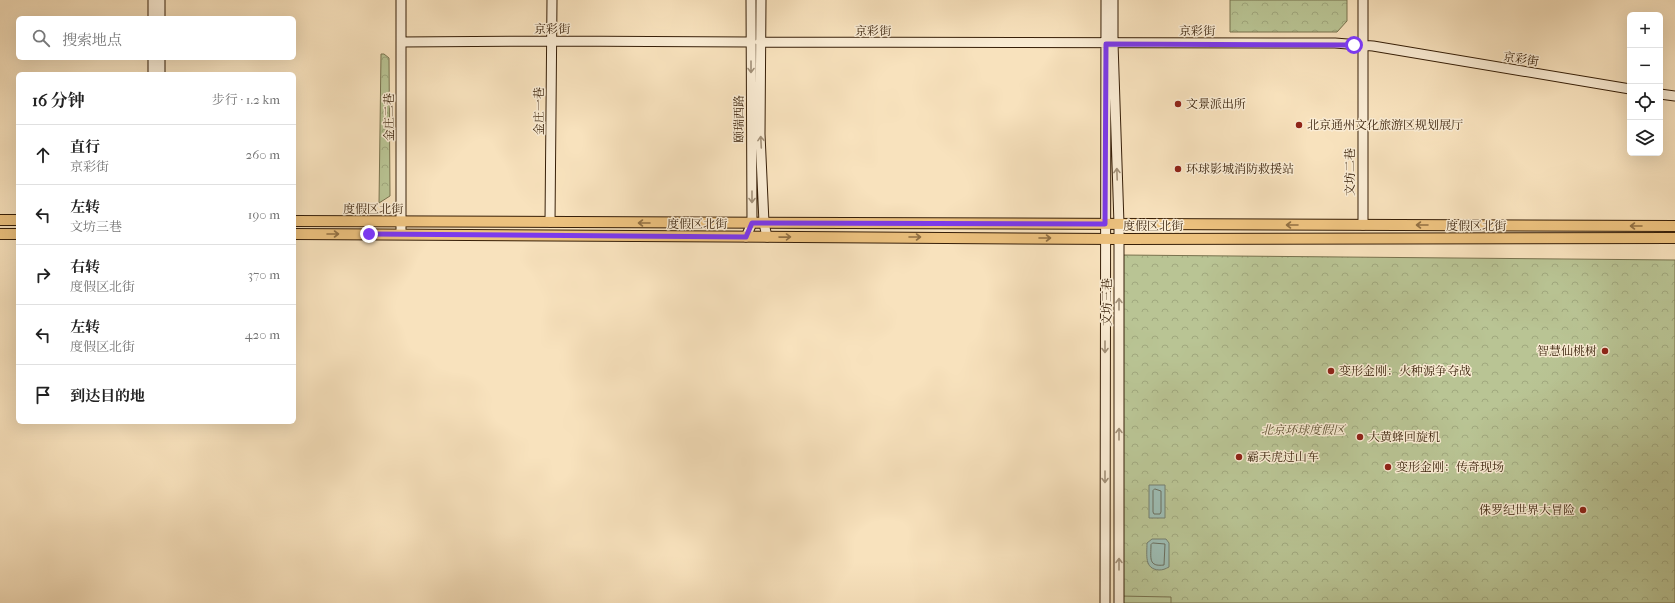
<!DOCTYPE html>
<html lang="zh">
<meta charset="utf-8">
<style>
:root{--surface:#fff;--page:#f6f6f6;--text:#222;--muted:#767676;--line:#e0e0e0}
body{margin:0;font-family:"IM FELL French Canon","Noto Serif SC",serif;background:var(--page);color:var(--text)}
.controls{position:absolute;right:12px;top:12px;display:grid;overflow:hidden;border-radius:6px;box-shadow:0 4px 16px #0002}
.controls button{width:36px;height:36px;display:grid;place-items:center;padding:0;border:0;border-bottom:1px solid var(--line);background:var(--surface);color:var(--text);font:20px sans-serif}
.stop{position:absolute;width:12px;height:12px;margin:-9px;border:3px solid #7c3aed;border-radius:50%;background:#fff}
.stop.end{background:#7c3aed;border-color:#fff;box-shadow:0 1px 4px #0008}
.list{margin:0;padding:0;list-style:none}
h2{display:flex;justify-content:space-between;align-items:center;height:52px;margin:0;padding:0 16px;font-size:17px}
h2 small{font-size:13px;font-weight:400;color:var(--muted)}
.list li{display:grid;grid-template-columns:26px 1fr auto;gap:12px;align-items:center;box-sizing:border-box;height:60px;padding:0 16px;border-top:1px solid var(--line)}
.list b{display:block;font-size:15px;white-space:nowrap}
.list p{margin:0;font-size:13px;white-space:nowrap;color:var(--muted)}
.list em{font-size:13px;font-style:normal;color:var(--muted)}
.icon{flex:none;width:22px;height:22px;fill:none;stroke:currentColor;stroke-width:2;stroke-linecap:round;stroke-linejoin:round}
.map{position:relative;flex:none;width:1675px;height:603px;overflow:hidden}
.search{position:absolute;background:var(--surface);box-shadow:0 4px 16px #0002;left:16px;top:16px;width:280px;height:44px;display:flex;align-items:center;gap:10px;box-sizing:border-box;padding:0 14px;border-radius:6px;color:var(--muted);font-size:15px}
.panel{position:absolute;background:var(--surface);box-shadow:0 4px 16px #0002;left:16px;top:72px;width:280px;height:352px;border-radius:6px}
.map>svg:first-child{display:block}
</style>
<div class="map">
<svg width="1675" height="603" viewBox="0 0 1675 603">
<defs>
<pattern id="grass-tufts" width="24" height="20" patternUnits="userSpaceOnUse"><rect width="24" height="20" fill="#b9c494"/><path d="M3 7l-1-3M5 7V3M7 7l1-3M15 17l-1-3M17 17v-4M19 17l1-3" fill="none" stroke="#a0a87e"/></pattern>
<pattern id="forest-crowns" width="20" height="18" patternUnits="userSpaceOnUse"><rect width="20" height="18" fill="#b9c494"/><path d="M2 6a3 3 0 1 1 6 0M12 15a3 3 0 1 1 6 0" fill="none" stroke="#a0a87e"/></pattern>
</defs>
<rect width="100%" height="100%" fill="#f8e2bd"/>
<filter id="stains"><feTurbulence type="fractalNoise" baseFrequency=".005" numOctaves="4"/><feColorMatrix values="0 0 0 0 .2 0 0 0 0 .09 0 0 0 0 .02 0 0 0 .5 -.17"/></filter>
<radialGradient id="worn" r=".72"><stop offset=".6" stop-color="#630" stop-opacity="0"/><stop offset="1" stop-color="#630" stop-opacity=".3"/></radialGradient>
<path fill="url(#grass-tufts)" stroke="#78724e" d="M1169,582L1179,603H1122V586Z"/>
<path fill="url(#forest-crowns)" stroke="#78724e" d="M1230,0H1347V21L1337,32H1230Z
M381,54H384L389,58L390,196L379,203Z
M1122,255L1675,260V603H1171V597L1119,596Z"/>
<path fill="#9dbdb4" stroke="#747e6f" d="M1149,485H1165V518H1149Z
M1152,539H1166L1169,543V567C1165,569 1163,570 1159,570C1144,569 1147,555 1147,543Z"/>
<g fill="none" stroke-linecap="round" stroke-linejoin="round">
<path stroke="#6a6e5e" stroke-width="1" d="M1155,489L1161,491V512L1160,514H1154L1153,512V491Z
M1153,543L1165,544L1164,565C1148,567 1151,558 1151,545Z"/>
<defs>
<path id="secondary" d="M761,0L760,134L764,223L767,237
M1113,0V43L1119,224V603
M153,18V0
M160,18V0
M401,42L551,41L750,42
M760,42L1335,43L1373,46L1630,89
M160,58V74
M153,74V58
M1660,94L1675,96
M550,222L552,0
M1363,225V0
M401,234V0
M746,237L752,223L751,0
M1105,603L1106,0"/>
<path id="primary" d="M0,220H18
M294,221L1675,226
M0,234H18
M294,234L1119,239L1675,238"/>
</defs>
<use href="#secondary" stroke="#371f08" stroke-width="11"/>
<use href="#primary" stroke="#371f08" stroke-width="12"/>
<use href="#secondary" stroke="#faecd4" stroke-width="9"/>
<use href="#primary" stroke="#ecc17e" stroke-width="10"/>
</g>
<defs><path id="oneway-shaft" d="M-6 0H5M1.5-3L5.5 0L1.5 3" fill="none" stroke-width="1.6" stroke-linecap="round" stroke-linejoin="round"/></defs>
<g stroke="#a29078">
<use href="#oneway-shaft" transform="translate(751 67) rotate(90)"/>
<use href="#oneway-shaft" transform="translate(761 142) rotate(-93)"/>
<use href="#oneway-shaft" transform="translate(1117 174) rotate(-92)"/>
<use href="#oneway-shaft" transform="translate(752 197) rotate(90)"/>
<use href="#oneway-shaft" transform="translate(1119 304) rotate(-90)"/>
<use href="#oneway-shaft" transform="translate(1105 347) rotate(90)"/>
<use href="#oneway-shaft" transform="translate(1119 434) rotate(-90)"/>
<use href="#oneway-shaft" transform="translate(1105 477) rotate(90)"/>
<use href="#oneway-shaft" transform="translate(1119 564) rotate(-90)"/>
</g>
<g stroke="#927043">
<use href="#oneway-shaft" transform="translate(644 223) rotate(-180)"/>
<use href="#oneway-shaft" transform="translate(1292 225) rotate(-180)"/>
<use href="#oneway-shaft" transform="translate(1422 225) rotate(-180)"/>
<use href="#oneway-shaft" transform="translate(1636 226) rotate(-180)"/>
<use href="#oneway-shaft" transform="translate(333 234)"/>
<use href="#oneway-shaft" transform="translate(785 237) rotate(-1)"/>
<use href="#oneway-shaft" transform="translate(915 237)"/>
<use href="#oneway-shaft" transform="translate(1045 238)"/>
</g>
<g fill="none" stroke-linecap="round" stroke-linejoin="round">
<path stroke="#7c3aed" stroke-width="5" d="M369,234L746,237L752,223L1105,224L1106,44L1354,45"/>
</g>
<g fill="#8f2418" stroke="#faecd4" stroke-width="1.5">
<circle cx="1178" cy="104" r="4"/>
<circle cx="1299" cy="125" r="4"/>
<circle cx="1178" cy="169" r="4"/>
<circle cx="1605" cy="351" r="4"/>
<circle cx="1331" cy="371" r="4"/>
<circle cx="1360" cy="437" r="4"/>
<circle cx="1239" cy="457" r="4"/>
<circle cx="1388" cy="467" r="4"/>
<circle cx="1583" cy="510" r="4"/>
</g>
<g text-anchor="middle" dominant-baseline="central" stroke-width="3" stroke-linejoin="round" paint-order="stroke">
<g font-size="12" fill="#371f08" stroke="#faecd4">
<text x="552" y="29">京彩街</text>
<text x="873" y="31">京彩街</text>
<text x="1197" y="31">京彩街</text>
<text transform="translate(1521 59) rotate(9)">京彩街</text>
<text transform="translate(539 111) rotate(-90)">金庄一巷</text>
<text transform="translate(389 117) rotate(-90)">金庄二巷</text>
<text transform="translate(739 119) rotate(-90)">颐瑞西路</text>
<text transform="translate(1350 172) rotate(-90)">文坊二巷</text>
<text x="373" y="209">度假区北街</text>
<text x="697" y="224">度假区北街</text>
<text x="1153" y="226">度假区北街</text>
<text x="1476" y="226">度假区北街</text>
<text transform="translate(1107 302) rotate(-90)">文坊三巷</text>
</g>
<g font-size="12" fill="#371f08" stroke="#faecd4" text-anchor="start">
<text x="1186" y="104">文景派出所</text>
<text x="1307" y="125">北京通州文化旅游区规划展厅</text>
<text x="1186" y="169">环球影城消防救援站</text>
<text x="1597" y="351" text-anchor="end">智慧仙桃树</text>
<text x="1339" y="371">变形金刚：火种源争夺战</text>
<text x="1368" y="437">大黄蜂回旋机</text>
<text x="1247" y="457">霸天虎过山车</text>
<text x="1396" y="467">变形金刚：传奇现场</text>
<text x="1575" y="510" text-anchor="end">侏罗纪世界大冒险</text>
</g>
<g font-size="12" font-style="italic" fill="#5e5132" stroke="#faecd4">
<text x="1303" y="430">北京环球度假区</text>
</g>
</g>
<rect width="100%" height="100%" filter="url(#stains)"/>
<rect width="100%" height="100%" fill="url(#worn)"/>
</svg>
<div class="controls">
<button>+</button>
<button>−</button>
<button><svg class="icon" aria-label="locate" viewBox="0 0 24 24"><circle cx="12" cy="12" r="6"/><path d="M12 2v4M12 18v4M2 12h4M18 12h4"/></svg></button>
<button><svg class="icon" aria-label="layers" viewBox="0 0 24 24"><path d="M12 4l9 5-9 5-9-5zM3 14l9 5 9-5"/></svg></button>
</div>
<div class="stop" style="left:1354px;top:45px"></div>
<div class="stop end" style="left:369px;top:234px"></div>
<div class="search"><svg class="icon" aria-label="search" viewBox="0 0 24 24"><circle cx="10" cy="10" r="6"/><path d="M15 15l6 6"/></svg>搜索地点</div>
<section class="panel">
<h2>16 分钟<small>步行 · 1.2 km</small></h2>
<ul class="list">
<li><svg class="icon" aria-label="ahead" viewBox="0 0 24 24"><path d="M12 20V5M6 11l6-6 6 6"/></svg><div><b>直行</b><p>京彩街</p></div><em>260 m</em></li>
<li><svg class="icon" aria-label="left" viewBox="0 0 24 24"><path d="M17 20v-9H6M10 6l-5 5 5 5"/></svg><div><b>左转</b><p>文坊三巷</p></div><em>190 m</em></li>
<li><svg class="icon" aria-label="right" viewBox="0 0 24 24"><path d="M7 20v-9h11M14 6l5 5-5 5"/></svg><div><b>右转</b><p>度假区北街</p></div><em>370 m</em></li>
<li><svg class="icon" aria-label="left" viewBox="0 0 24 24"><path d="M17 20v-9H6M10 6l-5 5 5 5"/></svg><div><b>左转</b><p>度假区北街</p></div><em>420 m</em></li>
<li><svg class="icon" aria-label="arrive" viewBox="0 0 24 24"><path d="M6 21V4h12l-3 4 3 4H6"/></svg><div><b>到达目的地</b></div></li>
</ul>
</section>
</div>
